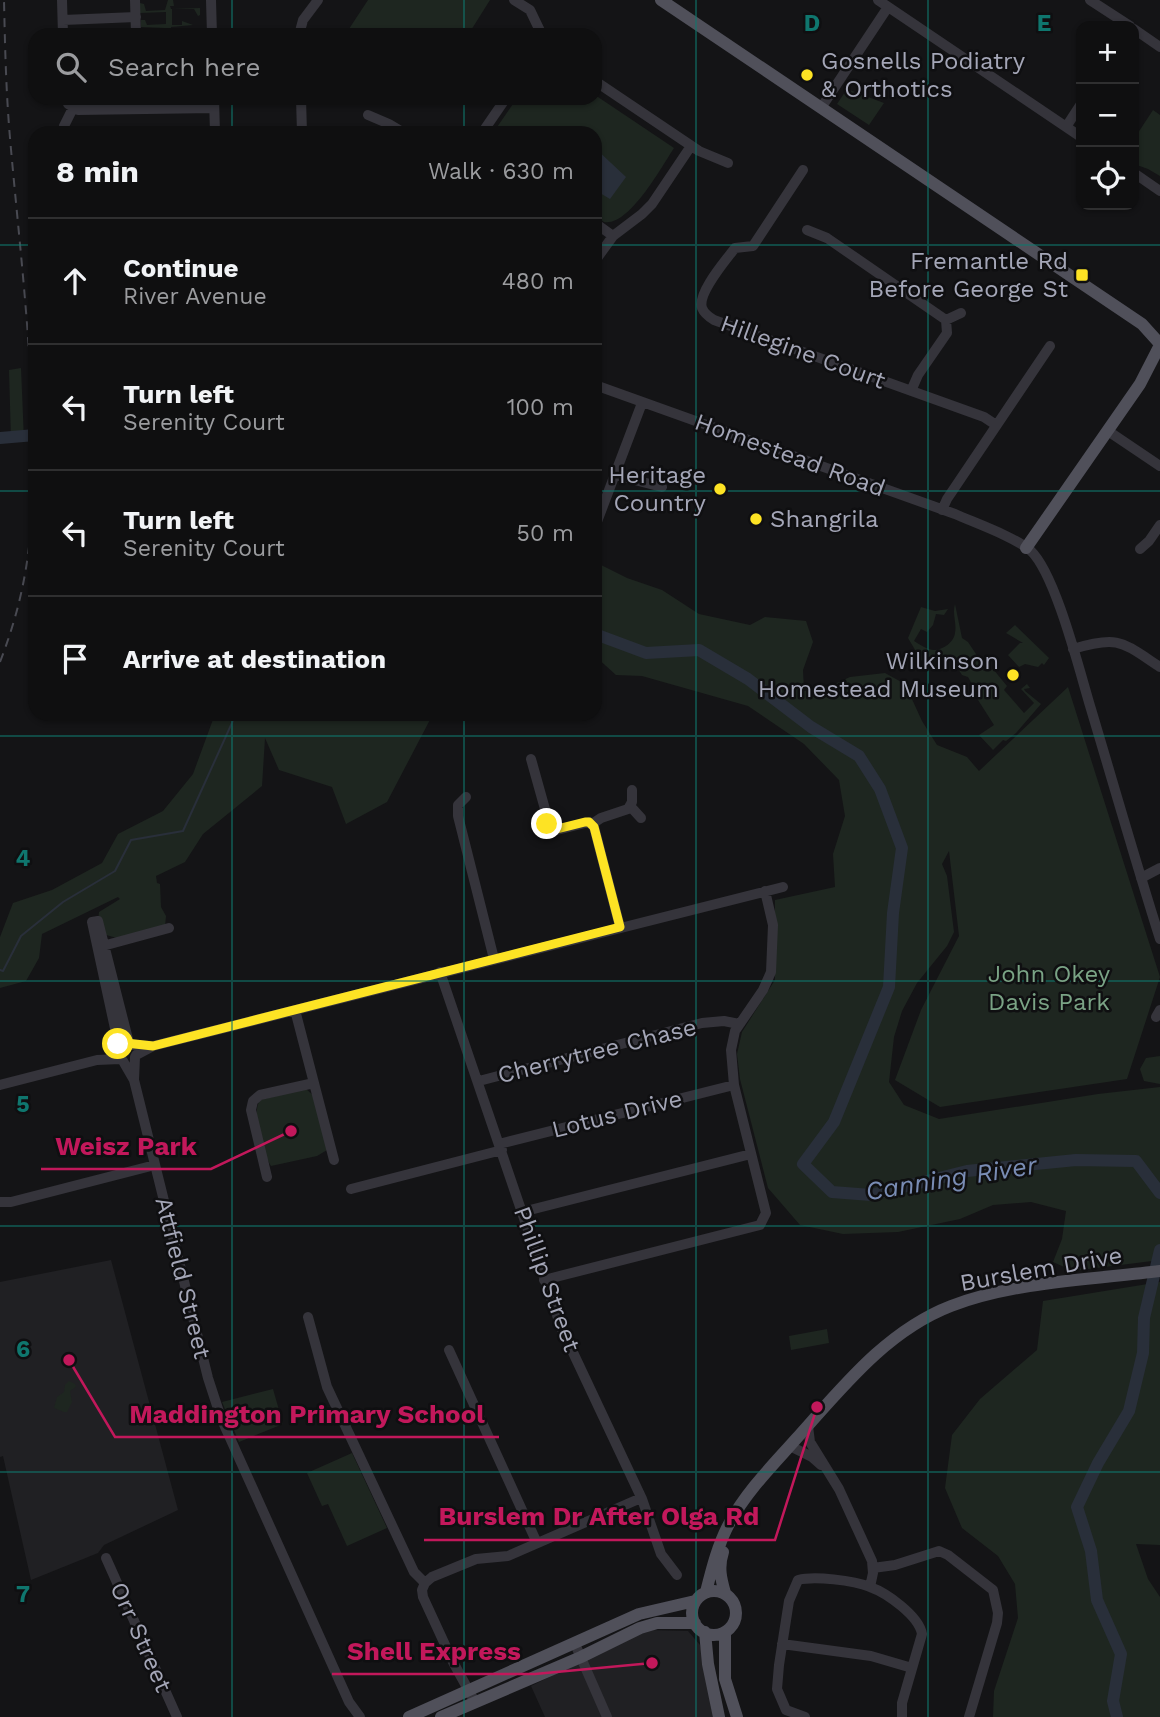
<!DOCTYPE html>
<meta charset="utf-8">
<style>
:root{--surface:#0f0f10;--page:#1d1d1e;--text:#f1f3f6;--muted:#9b9c9f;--line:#2f2f30}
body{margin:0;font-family:"Work Sans",sans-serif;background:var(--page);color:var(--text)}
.controls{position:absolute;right:21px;top:21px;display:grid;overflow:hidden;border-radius:14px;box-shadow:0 2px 5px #0004}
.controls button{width:63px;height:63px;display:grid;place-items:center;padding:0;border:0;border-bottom:2px solid var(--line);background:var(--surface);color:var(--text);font:35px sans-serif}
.stop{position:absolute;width:21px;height:21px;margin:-16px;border:5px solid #fde324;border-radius:50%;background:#fff}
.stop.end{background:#fde324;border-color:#fff;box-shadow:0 2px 7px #0008}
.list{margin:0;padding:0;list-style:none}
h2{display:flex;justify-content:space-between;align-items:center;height:91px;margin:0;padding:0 28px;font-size:30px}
h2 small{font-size:23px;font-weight:400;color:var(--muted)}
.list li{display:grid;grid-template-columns:46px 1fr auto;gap:21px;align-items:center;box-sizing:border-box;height:126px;padding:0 28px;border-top:2px solid var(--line)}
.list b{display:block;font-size:26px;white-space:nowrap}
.list p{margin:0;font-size:23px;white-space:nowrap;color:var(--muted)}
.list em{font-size:23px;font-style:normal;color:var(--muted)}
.icon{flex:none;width:38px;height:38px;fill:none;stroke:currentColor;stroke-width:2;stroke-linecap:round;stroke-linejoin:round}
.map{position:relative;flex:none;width:1160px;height:1717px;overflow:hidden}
.search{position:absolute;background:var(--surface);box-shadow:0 2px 5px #0004;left:28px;top:28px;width:574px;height:77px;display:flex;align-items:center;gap:18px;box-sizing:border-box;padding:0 24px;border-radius:21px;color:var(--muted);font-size:26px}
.panel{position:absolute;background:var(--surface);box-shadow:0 2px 5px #0004;left:28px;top:126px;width:574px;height:595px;border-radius:21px}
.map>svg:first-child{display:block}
</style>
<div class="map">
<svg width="1160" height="1717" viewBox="0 0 1160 1717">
<rect width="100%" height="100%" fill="#141416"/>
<path fill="#202023" d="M111,1260L178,1510L104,1545L98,1553L31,1580L3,1456L0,1457V1282Z
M646,1630L688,1631L700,1645L717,1717H545L531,1686Z"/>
<path fill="#1e2620" d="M168,0H173L174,6H170L171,9L200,8V15L198,16L194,9H172V25H182V21L193,25L171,27L172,35H164V28L141,27V20H145L147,25L166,24V12L140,13V3L144,4L146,11L165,10Z
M368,0H490L468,35H345Z
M847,89L884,103L869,125L837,104Z
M595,95L674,148C662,166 629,227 604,222C603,221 596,217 595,216V133H493L517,98H595Z
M1153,110L1160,115V176L1148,169L1134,164V139Z
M21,368L24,440H11L9,370Z
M595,562L627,578L662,590L699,614L750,625L765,617L806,621L813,642L803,670L804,691L826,688L850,677L885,673L905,684L922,721L937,745L967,757L979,771L1068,687L1160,977L1127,1079L940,1107L895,1080L921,1010L959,936L949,851L942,864L947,876L954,932L947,946L917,983L902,1011L894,1037L889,1082L904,1105L939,1119L1098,1094L1160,1087V1260L1073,1271L1053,1262L1062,1239L1066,1211L1031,1202L993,1205L960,1219L898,1232L843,1234L800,1225L768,1188L740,1079L737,1054L742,1032L775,980V900L835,887L833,854L845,816L839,780L804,744L748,706L642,676L616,675L595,656Z
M955,604L962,638L968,642L982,663L979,666L984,671L987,668L990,671L993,669L1007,686L1004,690L1024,713L1034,703L1021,689L1027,684L1030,688L1024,689L1025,691L1041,704L1016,733L1006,741L1003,740L993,750L979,735L994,725L971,689L973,686L968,677L962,675L949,655L924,665L908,638L921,607L935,611L948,609L944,615L936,614L933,625L927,632L921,629L914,641C919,644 928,650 934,650C943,650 954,642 955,633C957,623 952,615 955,604Z
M1015,625L1049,658L1044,665L1042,663L1038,667L1025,664L1019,667L1008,655L1020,643H1023L1006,633Z
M215,714H433L387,802L346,824L332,787L279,770L265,738L262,786L203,834L185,862L156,876L157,883L160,884L161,907L166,916L165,926L117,938L106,935L98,921L99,912L120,899L118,897L42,934L39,958L26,981L0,988V937L13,903L52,890L102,863L118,834L163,811L193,774Z
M1160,1056V1084L1144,1081L1140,1069L1146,1058Z
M306,1089L314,1096L327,1150L317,1156L271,1166C263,1154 251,1112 260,1100Z
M1160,1282V1545L1136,1544L1148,1579L1160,1597V1717H993L994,1691L1018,1618L1015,1584L998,1556L962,1528L945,1488L952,1435L980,1399L1037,1350L1043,1301Z
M827,1329L829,1343L791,1350L789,1336Z
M69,1381L75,1384L76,1387L70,1391L72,1402L67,1412H64L54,1408L57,1397L64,1392L65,1385Z
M273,1389L283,1424L239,1442L222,1402Z
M352,1453L387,1528L347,1546L328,1504L322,1506L307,1473Z"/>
<path fill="#292f3a" d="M595,148L626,177L610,199L595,190Z"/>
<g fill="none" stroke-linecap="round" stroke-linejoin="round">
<path stroke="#292f3a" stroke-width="2" d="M0,970L3,971L21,936L63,902L115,871L131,840L183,831L236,714"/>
<path stroke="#292f3a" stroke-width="12" d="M0,438L35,435
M595,634L646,653L699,650L748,679L811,727L859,756L880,789L902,848L893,913L889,987L834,1122L803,1164L832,1192L871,1195L967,1171L1076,1160L1136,1161L1160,1193
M1117,1717L1113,1701L1121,1654L1097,1600L1091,1551L1077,1507L1098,1463L1129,1411L1143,1353L1144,1318L1160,1250"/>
<path stroke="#35343b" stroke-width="10" d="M62,0L63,35
M135,0L136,35
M211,0L212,35
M514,0L530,10L542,35
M878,0L1081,137
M1090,0L1130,26
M63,20L136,17
M1134,29L1160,47
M299,35L303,20L318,0
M595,81L699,151L728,163
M66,98L68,104L78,110L214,108
M138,98V109
M214,98L215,133
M301,98L302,133
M821,108L888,7
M368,115L389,124L404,133
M1066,127L1081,104
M64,133V126L73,108
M482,133L506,98
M803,170L753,246L735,248C726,260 697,293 702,308C704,313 709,317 714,320L984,417L996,425
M1134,173L1160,191
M595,223L613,236
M807,230L827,238L946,320
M595,261L613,236L642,214L652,204L691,146
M595,385L955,514C975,523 1015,537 1031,551C1056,575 1080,673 1091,709C1114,786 1136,863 1160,939
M911,391L918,375L947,333L946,320L961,313
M1108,431L1160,466
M615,475L662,487
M942,510L947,499L1050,346
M595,527L642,403
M1140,549L1149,541L1160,525
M1073,649C1119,635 1122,642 1160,667
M531,759L550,827L557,830L589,822L594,827L620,927
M466,797L458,805V816L494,959
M630,806L641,818
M592,824L601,818L628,809L632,802V790
M1141,878L1160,868
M99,947L169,928
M440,972L561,1327L642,1499L661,1554L677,1575
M295,1010L334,1160
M1156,1017L1160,1010
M132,1045L153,1046
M119,1047L92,922L98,921L129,1043
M136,1055L153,1046L783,887
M135,1057L134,1080L208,1378L221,1418L349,1702L360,1717
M123,1061L134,1080
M479,1081L702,1023L724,1021L739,1024
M0,1085L97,1060L120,1059
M499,1144L734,1085
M267,1177L251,1110L253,1101L260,1095L314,1083
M351,1189L502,1150
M0,1202H11L155,1165
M522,1212L751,1154
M544,1280L760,1225L766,1213L734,1085L731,1050L735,1031L763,990L771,972L773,925L765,891
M308,1317L327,1387L414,1572L425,1583
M449,1350L537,1543
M808,1426L810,1442L839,1489L872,1561L873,1573L870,1587
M790,1446L812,1457L821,1465
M106,1558L177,1717
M873,1568L895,1565L939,1551L948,1555L993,1590L998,1613L997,1623L969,1717
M425,1583L432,1577L476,1559L508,1556L641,1498
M425,1583L422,1590L423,1597L453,1662L475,1702
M575,1644L607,1717
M782,1644L871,1656L912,1668
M805,1717L786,1710L777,1689L779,1665L789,1601L798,1580C814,1576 853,1580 870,1587C887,1593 919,1616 922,1634L902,1703V1717"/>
<path stroke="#50505a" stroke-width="12" d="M661,0L1142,324L1160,344
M1026,548L1140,384L1160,345
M723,1552C718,1567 721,1579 725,1593
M692 1613a22 22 0 1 1 44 0a22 22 0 1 1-44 0Z
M706,1592C712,1568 718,1544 730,1522C747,1491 772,1466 796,1439C841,1389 886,1331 951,1306C1012,1282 1095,1279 1160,1271
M705,1632L708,1664L719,1717
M725,1632V1679L737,1717
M409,1717L639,1614L695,1601
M441,1717L581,1657L640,1628L657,1623H695"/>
<path stroke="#494a52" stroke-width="2" stroke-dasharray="9 7" stroke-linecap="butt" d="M0,662C34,574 35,506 32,412C29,320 18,230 10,138C6,92 5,46 4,0"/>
</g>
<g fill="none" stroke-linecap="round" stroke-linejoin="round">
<path stroke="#fde324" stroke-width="9" d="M118,1044L119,1047L126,1043L153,1046L620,927L594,827L589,822H585L553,830L547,824"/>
</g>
<path fill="none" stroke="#0f766e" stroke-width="2" stroke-opacity="0.55" d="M232,0V35M464,0V35M696,0V1717M928,0V1717M232,98V133M464,98V133M0,245H35M595,245H1160M0,491H35M595,491H1160M232,714V1717M464,714V1717M0,736H1160M0,981H1160M0,1226H1160M0,1472H1160"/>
<g fill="#fde324" stroke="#0f0f11" stroke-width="2.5">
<circle cx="807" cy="75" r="7"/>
<rect x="1075" y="268" width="14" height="14" rx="3.5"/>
<circle cx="720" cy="489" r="7"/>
<circle cx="756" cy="519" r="7"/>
<circle cx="1013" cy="675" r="7"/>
</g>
<g text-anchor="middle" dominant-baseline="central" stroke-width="5" stroke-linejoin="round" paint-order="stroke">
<g font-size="24" fill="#a4a6b7" stroke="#0f0f11" text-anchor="end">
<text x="821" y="61" text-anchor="start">Gosnells Podiatry<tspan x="821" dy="28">&amp; Orthotics</tspan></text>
<text x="1068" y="261">Fremantle Rd<tspan x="1068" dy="28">Before George St</tspan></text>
<text x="706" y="475">Heritage<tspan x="706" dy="28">Country</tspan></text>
<text x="770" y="519" text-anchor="start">Shangrila</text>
<text x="999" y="661">Wilkinson<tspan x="999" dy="28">Homestead Museum</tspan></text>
</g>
<g font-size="24" fill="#a4a6b7" stroke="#0f0f11">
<text transform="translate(803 352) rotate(20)">Hillegine Court</text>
<text transform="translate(790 455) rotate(20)">Homestead Road</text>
<text transform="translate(597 1051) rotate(-14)">Cherrytree Chase</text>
<text transform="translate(617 1114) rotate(-14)">Lotus Drive</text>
<text transform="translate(1041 1269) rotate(-10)">Burslem Drive</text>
<text transform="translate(183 1278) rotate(76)">Attfield Street</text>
<text transform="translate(547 1279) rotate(70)">Phillip Street</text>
<text transform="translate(141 1637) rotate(66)">Orr Street</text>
</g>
<g font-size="24" fill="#7aa385" stroke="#0f0f11">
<text x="1049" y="974">John Okey<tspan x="1049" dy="28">Davis Park</tspan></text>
</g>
<g font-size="26" font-style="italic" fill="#798cb4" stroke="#0f0f11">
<text transform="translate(951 1178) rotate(-9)">Canning River</text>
</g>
</g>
<g font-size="23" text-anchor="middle" font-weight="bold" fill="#0f766e" stroke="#0f0f11" stroke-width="5" stroke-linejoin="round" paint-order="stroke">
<text x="812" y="31">D</text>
<text x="1044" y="31">E</text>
<text x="23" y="866">4</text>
<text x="23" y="1112">5</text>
<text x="23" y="1357">6</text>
<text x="23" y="1602">7</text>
</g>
<path fill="none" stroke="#c2185b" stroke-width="2.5" d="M291 1131L211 1169H41M69 1360L115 1437H499M817 1407L775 1540H424M652 1663L535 1674H332"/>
<g fill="#c2185b" stroke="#0f0f11" stroke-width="2.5">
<circle cx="291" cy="1131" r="7"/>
<circle cx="69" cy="1360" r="7"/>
<circle cx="817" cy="1407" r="7"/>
<circle cx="652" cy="1663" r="7"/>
</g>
<g font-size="26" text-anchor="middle" font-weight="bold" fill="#c2185b" stroke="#0f0f11" stroke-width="5" stroke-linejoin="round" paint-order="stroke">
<text x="126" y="1155">Weisz Park</text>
<text x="307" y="1423">Maddington Primary School</text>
<text x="599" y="1525">Burslem Dr After Olga Rd</text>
<text x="434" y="1660">Shell Express</text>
</g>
</svg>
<div class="controls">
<button>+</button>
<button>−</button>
<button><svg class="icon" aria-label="locate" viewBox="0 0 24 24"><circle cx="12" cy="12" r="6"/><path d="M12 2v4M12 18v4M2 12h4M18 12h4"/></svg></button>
</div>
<div class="stop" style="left:118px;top:1044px"></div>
<div class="stop end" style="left:547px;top:824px"></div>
<div class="search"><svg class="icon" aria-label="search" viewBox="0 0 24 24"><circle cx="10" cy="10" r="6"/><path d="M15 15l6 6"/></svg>Search here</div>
<section class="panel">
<h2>8 min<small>Walk · 630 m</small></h2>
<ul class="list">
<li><svg class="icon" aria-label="ahead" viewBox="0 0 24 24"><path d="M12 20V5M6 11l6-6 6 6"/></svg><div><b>Continue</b><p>River Avenue</p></div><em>480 m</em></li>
<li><svg class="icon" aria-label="left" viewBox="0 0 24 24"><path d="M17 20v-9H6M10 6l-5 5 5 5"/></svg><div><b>Turn left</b><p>Serenity Court</p></div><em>100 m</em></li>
<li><svg class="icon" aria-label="left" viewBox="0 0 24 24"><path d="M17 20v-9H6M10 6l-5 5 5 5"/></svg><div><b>Turn left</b><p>Serenity Court</p></div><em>50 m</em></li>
<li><svg class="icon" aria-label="arrive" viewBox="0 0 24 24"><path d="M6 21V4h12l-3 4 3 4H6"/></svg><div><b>Arrive at destination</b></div></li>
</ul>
</section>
</div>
